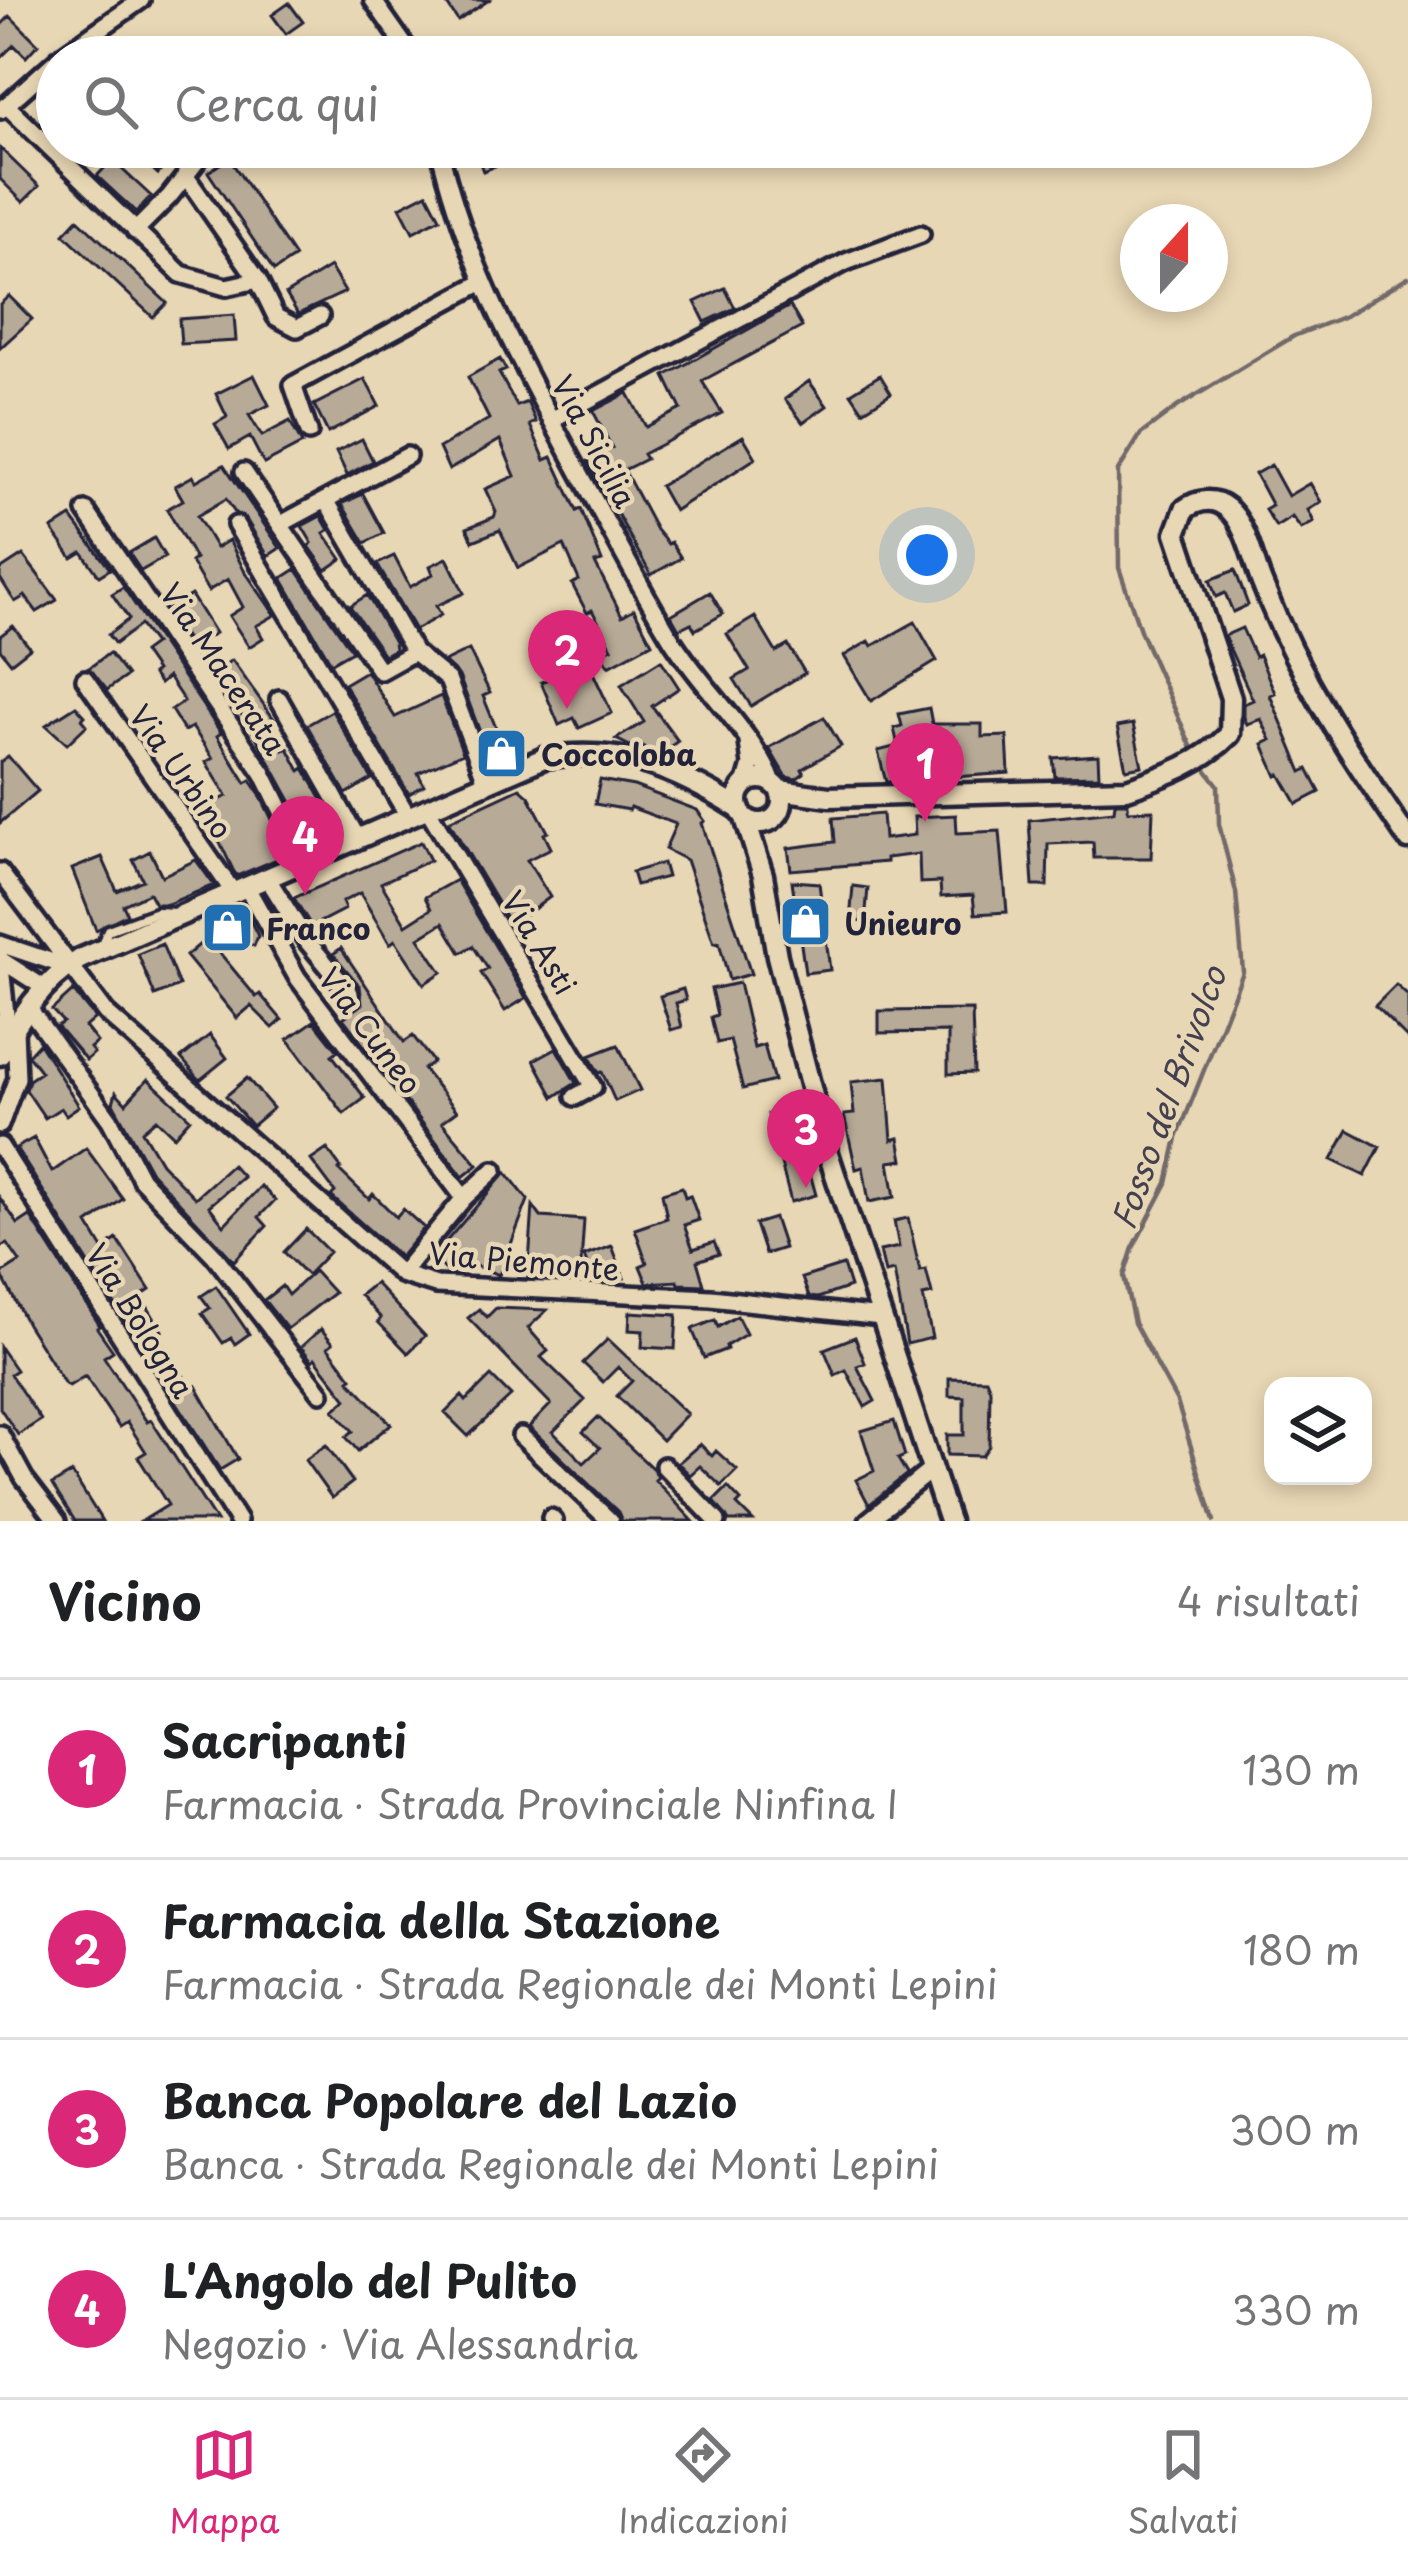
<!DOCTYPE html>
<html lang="it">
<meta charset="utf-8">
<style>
:root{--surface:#fff;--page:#f2f2f2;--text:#202124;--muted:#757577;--line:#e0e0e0;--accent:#db2777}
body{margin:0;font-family:"Playpen Sans",sans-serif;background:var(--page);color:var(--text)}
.controls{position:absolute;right:36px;bottom:36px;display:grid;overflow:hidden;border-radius:24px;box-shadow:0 6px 18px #0003}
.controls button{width:108px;height:108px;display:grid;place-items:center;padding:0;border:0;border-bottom:3px solid var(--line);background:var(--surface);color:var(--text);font:60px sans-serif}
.compass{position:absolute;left:1120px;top:204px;width:108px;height:108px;border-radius:50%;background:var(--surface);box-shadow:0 6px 18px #0003;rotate:21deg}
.you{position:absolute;left:927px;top:555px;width:42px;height:42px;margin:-30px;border:9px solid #fff;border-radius:50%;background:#1a73e8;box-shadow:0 0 0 18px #1a73e833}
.badge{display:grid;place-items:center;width:78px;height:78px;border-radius:50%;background:var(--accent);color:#fff;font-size:39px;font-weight:700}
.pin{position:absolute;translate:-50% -99px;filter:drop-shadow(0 3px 6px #0008)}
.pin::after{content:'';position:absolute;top:63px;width:42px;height:36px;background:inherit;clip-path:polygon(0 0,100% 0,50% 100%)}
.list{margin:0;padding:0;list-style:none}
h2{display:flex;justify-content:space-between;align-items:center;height:156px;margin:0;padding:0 48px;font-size:51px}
h2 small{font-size:39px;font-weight:400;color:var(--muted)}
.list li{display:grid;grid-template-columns:78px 1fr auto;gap:36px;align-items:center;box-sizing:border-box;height:180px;padding:0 48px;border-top:3px solid var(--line)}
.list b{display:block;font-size:45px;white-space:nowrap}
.list p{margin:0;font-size:39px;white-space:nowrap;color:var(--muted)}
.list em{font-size:39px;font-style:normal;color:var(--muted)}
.icon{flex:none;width:66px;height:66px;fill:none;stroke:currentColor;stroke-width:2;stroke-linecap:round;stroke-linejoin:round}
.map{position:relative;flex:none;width:1408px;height:1521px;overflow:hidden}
.search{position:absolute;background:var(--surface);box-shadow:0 6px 18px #0003;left:36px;right:36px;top:36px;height:132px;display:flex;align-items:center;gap:30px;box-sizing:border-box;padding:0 42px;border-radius:66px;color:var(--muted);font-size:45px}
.sheet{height:876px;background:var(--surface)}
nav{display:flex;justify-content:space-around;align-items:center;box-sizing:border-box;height:168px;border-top:3px solid var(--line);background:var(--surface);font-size:33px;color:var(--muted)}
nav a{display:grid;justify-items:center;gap:6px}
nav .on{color:var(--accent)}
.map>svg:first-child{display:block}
</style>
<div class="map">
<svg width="1408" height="1521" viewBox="0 0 1408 1521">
<rect width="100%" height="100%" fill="#e8d7b4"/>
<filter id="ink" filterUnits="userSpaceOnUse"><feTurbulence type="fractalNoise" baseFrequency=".00833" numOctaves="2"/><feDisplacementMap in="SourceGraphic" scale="24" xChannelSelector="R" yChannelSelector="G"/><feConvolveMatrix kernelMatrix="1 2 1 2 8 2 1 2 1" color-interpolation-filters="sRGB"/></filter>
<g filter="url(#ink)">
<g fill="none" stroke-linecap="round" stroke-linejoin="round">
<path stroke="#71696b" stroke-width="4.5" d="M1195,755L1141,633L1119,568L1118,471L1141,434L1177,407L1294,336L1345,316L1408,277
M1202,764L1218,785L1219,824L1236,892L1243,972L1177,1138L1167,1183L1133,1248L1124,1276L1134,1323L1177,1402L1214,1521"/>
</g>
<path fill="#b7aa96" stroke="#22223b" stroke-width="3" d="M444,0H489L458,21Z
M289,3L303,22L286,34L272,15Z
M10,16L38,44L26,57L14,45L0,58V26Z
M151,147H181L158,174L140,158Z
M484,147H540L483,171L475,151Z
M0,148L39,186L23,202L0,179Z
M229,158L295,257L274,271L208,172Z
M112,160L151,196L136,212L97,176Z
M427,193L440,218L413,232L400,207Z
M78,219L167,303L153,317L64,234Z
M330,267L345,292L298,314L286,294Z
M725,288L735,308L705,322L695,302Z
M9,296L32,319L0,348V304Z
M790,306L802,327L702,381L722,413L643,454L646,459L624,470L656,530L668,544L671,542L681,558L651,575L588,461L612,448L593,411L628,393L646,427L681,409L665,376Z
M234,315L236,341L181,344L179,319Z
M500,359L506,370L499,373L517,406L527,402L536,422L530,425L545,460L552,457L577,511L581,509L602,561L595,563L622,616L634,609L652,643L609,666L600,653L612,648L592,610L587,613L572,584L579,580L564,545L518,568L500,530L473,541L467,528L494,517L496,512L485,489L515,476L500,440L449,470L439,448L489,419L468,377Z
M254,375L269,405L249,415L262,436L290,421L302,444L264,464L250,437L229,449L215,424L227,417L216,394Z
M880,375L891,393L863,411L851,393Z
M365,379L379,406L328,433L314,405Z
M809,381L827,406L803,423L785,399Z
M743,436L756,458L674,511L660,486Z
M362,439L373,461L347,475L336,452Z
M224,465L280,548L268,556L246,519L235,513L226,499L197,516L216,548L229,540L244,570L275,615L256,626L263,638L249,647L229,616L243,607L228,579L208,591L191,562L195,559L167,509L183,500L175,486L193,476L196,481Z
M1271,465L1288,496L1310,483L1321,502L1308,510L1314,522L1301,529L1292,517L1276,527L1265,510L1272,506L1255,474Z
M363,494L384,533L365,543L342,504Z
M321,516L329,530L324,533L342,559L326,570L309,546L312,543L302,526Z
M71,517L110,569L99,576L82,552L72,558L52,529Z
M154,538L165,557L141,571L129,553Z
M23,555L57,600L37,612L25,596L15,602L0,578V570Z
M394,556L410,587L433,574L430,566L447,558L464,593L436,606L441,615L415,630L377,564Z
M296,569L352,651L331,663L282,578Z
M1235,570L1248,605L1233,612L1225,593L1216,597L1210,580Z
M123,587L221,733L217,736L246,783L251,780L259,793L289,854L237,876L233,870L204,809L227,796L206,762L213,758L192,727L184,731L171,710L184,701L168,677L160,684L152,674L156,671L143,652L154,644L140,625L115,644L108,635L129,619L112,594Z
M710,592L723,614L695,630L691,623L679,629L671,615Z
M191,595L215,633L192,647L167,610Z
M367,595L394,642L395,649L384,655L350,606Z
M755,617L776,652L788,645L805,673L751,706L734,679L749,670L727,634Z
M915,622L937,661L871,701L844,656L869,641L872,646Z
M13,626L30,648L11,663L0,649V636Z
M1242,628L1255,657L1259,655L1275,693L1270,695L1302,772L1308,769L1320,792L1297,804L1280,774L1277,776L1263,744L1271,740L1261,719L1247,724L1244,717V704L1253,700L1224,636Z
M469,650L490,693L483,696L508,757L492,764L459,676L444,662Z
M109,653L127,676L107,690L89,668Z
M586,658L612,713L579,728L574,718L559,725L541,682L574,668L572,664Z
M232,660L274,719L267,723L284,750L288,748L300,771L304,768L331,816L307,830L255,735L213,672Z
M661,660L679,688L652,706L678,741L660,754L646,750L640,743L630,746L616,739L644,722L621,685Z
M366,671L395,717L441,696L463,753L418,773L424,785L409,794L344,684Z
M76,706L85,716L82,719L87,725L67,744L46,725Z
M929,708L932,724H982V737L1007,736L1009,773L886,782L878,751L898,746L894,728L902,726L899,714Z
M332,711L372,779L346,794L307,725Z
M824,717L841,746L802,769L804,773L796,779L786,777L769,748Z
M1133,724L1142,766L1126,769L1117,727Z
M1098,755L1099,776L1055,777L1053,758Z
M8,756L38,791L0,823V762Z
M600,780L634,786L697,810L705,821L702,823L751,974L729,980L719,942L714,943L686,860L665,849L676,824L630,807L629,810L595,804Z
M520,788L529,796L548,832L544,834L551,848L527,860L550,897L511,926L449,821Z
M1115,803H1128V811L1153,810L1151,858H1094L1093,842L1048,844L1047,886H1033L1029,820L1114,811Z
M882,814L884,839L915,835L914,817L956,815L957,833L1000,831L1007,912L975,914L973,895L941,897L940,882L920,883L919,854L886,858V862L791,870L788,848L835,842L833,818Z
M421,842L430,860L381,883L406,925L431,909L425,897L456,880L526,998L505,1011L481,973L488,969L473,946L461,953L443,923L419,938L442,972L424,984L395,940L390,944L360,893L342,902L345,909L320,922L323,929L315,932L294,898Z
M150,851L162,876L196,860L214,885L168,904H155L149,893L123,905L127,914L96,930L72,869L102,857L117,891L143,880L133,860Z
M663,863L667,877L636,885L632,872Z
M792,881L819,883L830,970L805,973Z
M853,886L868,888L865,922L850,921Z
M246,912L258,936L254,946L243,941L219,952L256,997L260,994L282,1020L273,1028L251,1006L237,1018L186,956L219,928L217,926Z
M162,944L179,986L155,996L138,954Z
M341,948L404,1042L413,1036L433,1062L423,1069L457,1111L442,1122L478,1165L463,1177L343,1018L362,1004L360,986L333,954Z
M739,983L754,1048L764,1045L774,1081L743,1089L730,1040L717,1043L711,1017L717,1015L711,989Z
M1396,985L1408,996V1039L1375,1006Z
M683,989L686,1000L676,1003L682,1027L671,1030L660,996Z
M73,991L95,1018L85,1027L97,1042L90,1048L94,1053L86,1060L57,1026L63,1022L52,1010Z
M972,1010L974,1073L948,1074V1032L879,1033V1011Z
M314,1021L338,1051L332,1055L365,1098L344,1114L288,1039Z
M210,1035L227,1058L200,1080L181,1058Z
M39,1043L79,1106L66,1115L61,1108L45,1118L26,1090L29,1080L41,1072L28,1055Z
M618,1045L640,1090L615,1101L602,1072L599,1073L589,1056Z
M556,1048L576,1083L554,1097L534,1060Z
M247,1078L273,1108L252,1126L226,1096Z
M887,1078L892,1140L899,1138L903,1160L889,1162L895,1197L869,1202L863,1167L856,1169L844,1115L854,1114L851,1082Z
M148,1079L190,1118L174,1136L156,1119L142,1131L161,1163L195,1198L232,1165L243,1177L209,1206L224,1225L261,1186L275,1200L259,1217L267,1226L234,1261L151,1172L113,1103L116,1092L126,1103Z
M792,1108L816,1195L791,1202L768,1114Z
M1348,1130L1380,1147L1365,1176L1332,1160Z
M34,1138L52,1172L86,1148L123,1199L88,1224L103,1249L117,1239L150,1290L141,1296L162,1331L140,1344L16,1148Z
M327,1149L341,1168L339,1170L369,1199L373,1194L396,1217L403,1209L424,1228L400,1257L331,1196L335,1192L311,1160Z
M506,1172L528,1200L499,1275L463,1261L451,1274L431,1259Z
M682,1187L685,1197L690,1195L699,1220L684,1225L693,1249L714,1242L719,1254L697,1261L704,1285L679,1284L678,1281L647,1283L640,1266L647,1263L635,1229L667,1218L662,1193Z
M0,1198L18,1224L30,1216L100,1326L97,1328L113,1351L104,1357L147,1422L151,1420L216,1521H142L168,1505L138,1457L146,1452L127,1422L119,1427L85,1376L69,1386L65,1384L27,1324L1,1274L20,1262L7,1243L0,1248Z
M533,1206L541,1217L584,1220L580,1280L528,1277Z
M774,1218L784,1248L765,1254L755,1224Z
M908,1218L920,1271L926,1270L932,1294L923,1296L932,1338L907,1344L894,1271L885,1273L880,1251L899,1247L894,1221Z
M306,1229L329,1252L307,1275L284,1252Z
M612,1246L624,1278L593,1280L584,1256Z
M843,1265L850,1287L818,1298L809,1297L802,1278Z
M314,1271L334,1293L287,1329L264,1300L282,1286L288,1295Z
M375,1283L425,1336L408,1353L378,1322L381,1318L360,1295Z
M216,1286L249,1334L235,1344L231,1338L223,1343L202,1313L210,1308L201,1296Z
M496,1308L547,1310L528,1328L548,1351L541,1357L585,1400L553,1432L584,1463L600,1448L583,1432L598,1417L653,1469L658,1477L655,1480L693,1521H622L618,1512L529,1427L551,1404L468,1318L479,1309L487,1317Z
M630,1312L677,1315L675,1349L642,1347L643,1331L629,1330Z
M737,1316L746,1334L726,1346L727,1349L704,1358L692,1329L715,1320L718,1327Z
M321,1329L333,1343L328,1347L352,1378L349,1380L391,1424L358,1451L346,1437L353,1431L334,1410L347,1399L315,1358L312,1361L301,1347Z
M855,1337L865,1363L857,1366L875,1401L865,1407L846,1370L835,1375L824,1349Z
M608,1339L687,1414L662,1440L617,1396L632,1381L618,1367L603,1382L583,1363Z
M0,1347L16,1370L10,1374L41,1420L18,1435L0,1408Z
M170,1355L192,1389L196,1386L238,1459L220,1470L153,1365Z
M491,1376L511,1396L468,1436L445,1413L462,1396L466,1401Z
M949,1378L986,1379L990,1389L989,1446L982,1456L947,1455V1435H964V1397L949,1396Z
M894,1421L905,1456L898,1459L907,1474L869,1505L856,1480L874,1471L861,1431Z
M700,1444L712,1456L716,1451L737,1470L721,1486L700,1466L690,1475L678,1463Z
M326,1445L353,1482L332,1498L305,1460Z
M72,1473L102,1521H75L52,1485Z
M728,1487L741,1501L737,1505L753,1521H729L714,1501Z"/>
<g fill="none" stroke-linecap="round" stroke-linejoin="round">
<defs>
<path id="service" d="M101,946L108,930L157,912L175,913"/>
<path id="minor" d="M373,0L413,57
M60,57L141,0
M6,105L181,274L226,287L258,280
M1,110L57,60
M439,147C465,261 521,364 576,466C607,523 636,580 669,635C699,686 754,732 774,785
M185,175L258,280L276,317L297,328L320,316
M135,231L169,197L208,147
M551,420L846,262L921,234
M309,432L293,385L483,282
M244,472L380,671L414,652L448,680L486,781
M326,500L414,652
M86,511L263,773L307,862
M281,524L407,456
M236,525L408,816
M85,679L234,893
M279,699L358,839
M745,785L751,765L748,742
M427,808L593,1087L575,1097
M0,872L106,1013L401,1274L436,1285L711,1298L881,1317
M268,879L306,940L350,993
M247,888L297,977L464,1198
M0,944L68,967
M0,957L6,1014L0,1044
M1,960L43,987
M28,1007L110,1120L141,1179L214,1255L321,1393
M0,1125L17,1078L15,1029
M0,1146L238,1521
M401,1274L464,1198L494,1170
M0,1434L24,1478L57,1521
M521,1436L610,1521
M664,1466L717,1521
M551,1518L554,1521
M868,1521L931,1470"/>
<path id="tertiary" d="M738 801a22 22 0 1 1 44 0a22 22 0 1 1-44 0Z
M779,790L829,797L1127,789C1164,776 1202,763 1230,734L1231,698L1176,533L1185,509C1198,500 1214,497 1227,508C1246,523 1253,561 1262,583C1300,680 1350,754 1408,839
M745,818L763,875L777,956L827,1150L949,1521
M0,1055C20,1016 42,983 80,959L544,758C621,746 674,768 739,809"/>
</defs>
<use href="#service" stroke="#22223b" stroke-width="16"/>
<use href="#minor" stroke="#22223b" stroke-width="24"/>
<use href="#tertiary" stroke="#22223b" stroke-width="27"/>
<use href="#service" stroke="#e8d7b4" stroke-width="8"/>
<use href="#minor" stroke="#e8d7b4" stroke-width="15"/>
<use href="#tertiary" stroke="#e8d7b4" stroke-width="18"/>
</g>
</g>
<defs>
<symbol id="shop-square" viewBox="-11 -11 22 22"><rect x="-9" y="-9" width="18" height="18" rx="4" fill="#1f6fb2" stroke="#e8d7b4"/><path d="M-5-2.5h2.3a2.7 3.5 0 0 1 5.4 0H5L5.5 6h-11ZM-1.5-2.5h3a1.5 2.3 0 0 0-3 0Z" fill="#fff"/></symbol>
</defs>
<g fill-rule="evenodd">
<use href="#shop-square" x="472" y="724" width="59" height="59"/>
<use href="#shop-square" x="776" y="892" width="59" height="59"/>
<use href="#shop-square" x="198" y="898" width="59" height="59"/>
</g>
<g text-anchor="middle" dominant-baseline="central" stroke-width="9" stroke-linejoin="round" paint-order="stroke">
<g font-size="30" fill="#22223b" stroke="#e8d7b4">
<text transform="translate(595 441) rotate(62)">Via Sicilia</text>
<text transform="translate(224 668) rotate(56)">Via Macerata</text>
<text transform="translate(182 771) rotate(55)">Via Urbino</text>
<text transform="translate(540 942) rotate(59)">Via Asti</text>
<text transform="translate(371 1030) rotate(53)">Via Cuneo</text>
<text transform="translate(524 1260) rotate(5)">Via Piemonte</text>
<text transform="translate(141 1320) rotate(58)">Via Bologna</text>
</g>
<g font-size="30" font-weight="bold" fill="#22223b" stroke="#e8d7b4" text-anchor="start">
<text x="541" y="753">Coccoloba</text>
<text x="844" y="922">Unieuro</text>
<text x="266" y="927">Franco</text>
</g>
<g font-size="33" font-style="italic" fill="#43404f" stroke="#e8d7b4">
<text transform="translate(1167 1097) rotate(-70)">Fosso del Brivolco</text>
</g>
</g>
</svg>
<div class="controls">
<button><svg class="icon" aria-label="layers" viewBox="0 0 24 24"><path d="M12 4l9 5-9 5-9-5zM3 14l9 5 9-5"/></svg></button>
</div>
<svg class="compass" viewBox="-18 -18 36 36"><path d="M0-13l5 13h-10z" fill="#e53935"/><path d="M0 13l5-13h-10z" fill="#757577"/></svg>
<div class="you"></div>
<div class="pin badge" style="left:925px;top:822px">1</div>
<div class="pin badge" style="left:567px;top:709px">2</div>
<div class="pin badge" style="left:806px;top:1188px">3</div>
<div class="pin badge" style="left:305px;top:895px">4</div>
<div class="search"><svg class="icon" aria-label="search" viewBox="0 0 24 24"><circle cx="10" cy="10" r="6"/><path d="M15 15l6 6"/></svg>Cerca qui</div>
</div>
<section class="sheet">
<h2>Vicino<small>4 risultati</small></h2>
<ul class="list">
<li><span class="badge">1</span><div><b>Sacripanti</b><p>Farmacia · Strada Provinciale Ninfina I</p></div><em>130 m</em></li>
<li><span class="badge">2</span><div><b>Farmacia della Stazione</b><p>Farmacia · Strada Regionale dei Monti Lepini</p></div><em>180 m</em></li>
<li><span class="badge">3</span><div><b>Banca Popolare del Lazio</b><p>Banca · Strada Regionale dei Monti Lepini</p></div><em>300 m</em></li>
<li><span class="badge">4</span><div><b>L'Angolo del Pulito</b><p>Negozio · Via Alessandria</p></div><em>330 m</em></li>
</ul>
</section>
<nav>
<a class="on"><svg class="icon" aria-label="map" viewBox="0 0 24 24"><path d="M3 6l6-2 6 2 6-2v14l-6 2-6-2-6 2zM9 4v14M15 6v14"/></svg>Mappa</a>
<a><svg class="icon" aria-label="directions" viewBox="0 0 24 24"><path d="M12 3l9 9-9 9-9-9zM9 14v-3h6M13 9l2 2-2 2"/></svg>Indicazioni</a>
<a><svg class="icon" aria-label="saved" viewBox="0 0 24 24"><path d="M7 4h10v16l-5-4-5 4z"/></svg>Salvati</a>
</nav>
